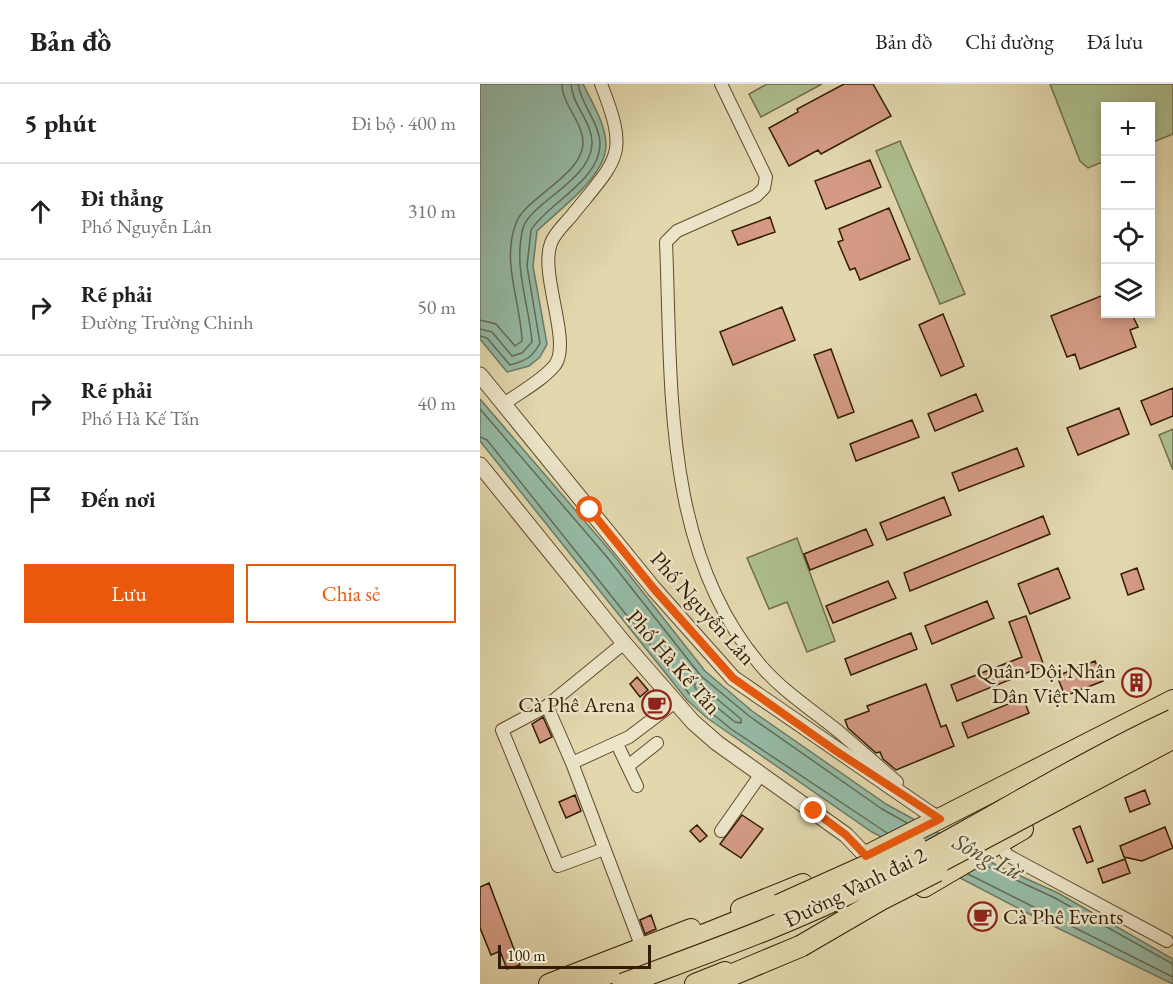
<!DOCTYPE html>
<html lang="vi">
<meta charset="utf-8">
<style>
:root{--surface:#fff;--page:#f2f2f2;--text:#202124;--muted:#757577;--line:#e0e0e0;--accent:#ea580c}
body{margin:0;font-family:"EB Garamond",serif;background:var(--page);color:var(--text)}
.controls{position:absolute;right:18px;top:18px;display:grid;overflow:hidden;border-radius:0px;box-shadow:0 3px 9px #0003}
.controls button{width:54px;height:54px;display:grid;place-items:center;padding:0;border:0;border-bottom:2px solid var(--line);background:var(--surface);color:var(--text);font:30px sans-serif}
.scale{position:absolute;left:18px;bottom:15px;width:153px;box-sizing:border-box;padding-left:6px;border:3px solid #341c00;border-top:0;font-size:16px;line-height:21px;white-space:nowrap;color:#341c00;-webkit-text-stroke:4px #ece5ca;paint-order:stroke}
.stop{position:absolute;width:18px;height:18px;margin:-14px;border:4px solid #ea580c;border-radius:50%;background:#fff}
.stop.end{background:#ea580c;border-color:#fff;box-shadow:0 2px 6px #0008}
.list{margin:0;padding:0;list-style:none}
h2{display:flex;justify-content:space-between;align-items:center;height:78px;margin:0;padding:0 24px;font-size:26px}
h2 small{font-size:20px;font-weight:400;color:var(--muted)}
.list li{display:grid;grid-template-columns:39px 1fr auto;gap:18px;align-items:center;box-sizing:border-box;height:96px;padding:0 24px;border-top:2px solid var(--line)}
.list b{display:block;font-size:22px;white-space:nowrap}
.list p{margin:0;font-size:20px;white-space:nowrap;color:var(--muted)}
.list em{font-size:20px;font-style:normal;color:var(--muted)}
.actions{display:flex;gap:12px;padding:18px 24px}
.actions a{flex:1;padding:14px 0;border:2px solid var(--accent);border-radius:0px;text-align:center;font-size:21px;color:var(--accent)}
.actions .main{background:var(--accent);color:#fff}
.icon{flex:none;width:33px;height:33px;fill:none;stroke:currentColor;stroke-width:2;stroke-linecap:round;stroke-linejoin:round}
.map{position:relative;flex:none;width:693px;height:900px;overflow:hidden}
header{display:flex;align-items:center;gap:36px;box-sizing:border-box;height:84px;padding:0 30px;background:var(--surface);border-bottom:2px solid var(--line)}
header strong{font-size:28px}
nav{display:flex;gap:33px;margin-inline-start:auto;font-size:21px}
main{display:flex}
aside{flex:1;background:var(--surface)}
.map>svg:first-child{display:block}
</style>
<header>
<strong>Bản đồ</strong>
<nav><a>Bản đồ</a><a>Chỉ đường</a><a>Đã lưu</a></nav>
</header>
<main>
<aside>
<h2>5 phút<small>Đi bộ · 400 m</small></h2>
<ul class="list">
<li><svg class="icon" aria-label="ahead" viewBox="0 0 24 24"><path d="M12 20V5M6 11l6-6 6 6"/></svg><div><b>Đi thẳng</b><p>Phố Nguyễn Lân</p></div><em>310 m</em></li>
<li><svg class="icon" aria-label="right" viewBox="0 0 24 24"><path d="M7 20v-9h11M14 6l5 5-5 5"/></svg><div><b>Rẽ phải</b><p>Đường Trường Chinh</p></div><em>50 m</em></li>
<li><svg class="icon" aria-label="right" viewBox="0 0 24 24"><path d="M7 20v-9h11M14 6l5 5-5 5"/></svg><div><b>Rẽ phải</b><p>Phố Hà Kế Tấn</p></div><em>40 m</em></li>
<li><svg class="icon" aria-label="arrive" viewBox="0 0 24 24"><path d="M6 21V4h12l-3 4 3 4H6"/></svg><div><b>Đến nơi</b></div></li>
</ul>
<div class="actions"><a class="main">Lưu</a><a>Chia sẻ</a></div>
</aside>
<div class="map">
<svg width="693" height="900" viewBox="0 0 693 900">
<rect width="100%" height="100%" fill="#e2d7ad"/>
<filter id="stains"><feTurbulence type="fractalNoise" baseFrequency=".00333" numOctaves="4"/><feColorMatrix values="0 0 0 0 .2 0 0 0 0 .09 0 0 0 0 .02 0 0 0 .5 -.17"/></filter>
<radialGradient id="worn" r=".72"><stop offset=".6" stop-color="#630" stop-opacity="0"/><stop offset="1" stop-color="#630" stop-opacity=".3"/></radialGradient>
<path fill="#adbf8f" stroke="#706e48" stroke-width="1.5" d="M287,0H342L281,33L269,10Z
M570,0H693V50L671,59L670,22H626L625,77L608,84L600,77Z
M420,57L485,210L460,220L396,67Z
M693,345V386L679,351Z
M317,454L355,557L327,568L307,518L289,525L267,474Z"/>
<path fill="#95baa6" stroke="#6e7b64" stroke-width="1.5" d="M0,0H103C112,18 126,41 126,61C126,93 77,127 57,147L53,182L67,260L60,273L49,282L27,288L0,255Z
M0,315L132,469L225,587L272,627L406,720L520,783L578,809L693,875V900L557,834L392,748L227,634L207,616L0,357Z"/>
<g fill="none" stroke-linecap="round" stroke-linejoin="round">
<path stroke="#646b53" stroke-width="1.5" d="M0,236L16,240L35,262L42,257C41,219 21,178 36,139C45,114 101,92 103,60C104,39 82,21 82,0
M0,245L12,248L32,272L42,269L52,258C49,220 33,183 43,144C50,119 111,96 112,60C113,39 92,21 91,0
M0,252L7,254L30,281C45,277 53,273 60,259L47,182L51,146C67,120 119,97 120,61C120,39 101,21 98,0
M0,325L127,473L221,592L269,632L402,725L427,739
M0,353L7,356L211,612L251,645L407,749
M218,599L261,635V639L255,638L217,607L214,601Z
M504,781L575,814L693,880
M488,790L693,893"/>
</g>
<path fill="#d49a84" stroke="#341c00" stroke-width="1.5" d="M364,0H393L411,32L341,70L338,66L309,82L289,44L318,28L317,25Z
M390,76L401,103L346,125L335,97Z
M409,124L430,175L380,196L375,184L370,186L358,158L363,156L359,145Z
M290,133L295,148L258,161L252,147Z
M626,210V230H652L658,243L650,246L656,263L600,285L595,270L587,273L571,232Z
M302,223L315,256L253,281L240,248Z
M463,230L484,282L461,292L439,241Z
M351,265L374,328L358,334L334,271Z
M693,304V332L671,341L661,317Z
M496,310L503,327L455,347L448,330Z
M639,324L649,350L598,371L587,344Z
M432,336L439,353L376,377L370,360Z
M537,364L544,382L479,407L472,389Z
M464,413L471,431L407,456L400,439Z
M563,432L570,450L430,507L424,489Z
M386,445L393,461L330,486L324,470Z
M578,484L590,514L550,530L538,500Z
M657,484L664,505L648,511L641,490Z
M408,497L416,514L353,539L346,522Z
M507,517L514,534L452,560L445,542Z
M546,532L564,582L477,617L471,601L542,573L529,538Z
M431,549L437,565L371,591L365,575Z
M615,577L623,597L585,612L577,592Z
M157,593L168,606L160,613L150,600Z
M446,600L461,643L466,641L474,662L416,686L403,675L400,668L396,669L368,644L365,636L389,627L387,622Z
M543,614L549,629L488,654L482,639Z
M63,633L72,653L60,659L52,640Z
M665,706L670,720L650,728L645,714Z
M95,711L101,727L86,734L79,718Z
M262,731L283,745L261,774L240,760Z
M217,741L227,752L220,758L210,747Z
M600,742L613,777L607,779L593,745Z
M685,743L693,764L662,777L644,773L640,762Z
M645,775L650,789L623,799L618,785Z
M9,799L40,881L27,885L20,867L11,871L0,844V803Z
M171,831L176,845L165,850L160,836Z"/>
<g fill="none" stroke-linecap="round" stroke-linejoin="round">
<defs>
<path id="minor" d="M241,0L286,93L284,104L276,112L197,147L186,158C192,300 182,468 282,583C304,608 332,626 358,647C378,664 397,681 417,698L412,705
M24,320C40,308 63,296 75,281C92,258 59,190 71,159C75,148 86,139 93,130C139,73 149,71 121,0
M67,622L92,679L162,864
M137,660L157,702
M92,679L149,653L194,619
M148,682L177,659
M241,747L281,690
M519,758L527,771L687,857
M124,765L78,782L22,646L67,622L144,559"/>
<path id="tertiary" d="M0,291L174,505L253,594L449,729L460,735
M0,381L144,559L213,638L237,659L366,751L386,772"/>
<path id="primary" d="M388,771L693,616
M444,803L543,745
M261,825L323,800
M69,900L211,845
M215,900L245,888"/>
<path id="trunk" d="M101,900L299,821
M230,900L321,862"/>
</defs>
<use href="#minor" stroke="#604b2b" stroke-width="14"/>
<use href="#tertiary" stroke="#604b2b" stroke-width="17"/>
<use href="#primary" stroke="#341c00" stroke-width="22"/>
<use href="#trunk" stroke="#341c00" stroke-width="23"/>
<use href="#minor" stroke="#ece5ca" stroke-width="12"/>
<use href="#tertiary" stroke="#ece5ca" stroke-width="15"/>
<use href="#primary" stroke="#e2d7ad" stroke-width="20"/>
<use href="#trunk" stroke="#e2d7ad" stroke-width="21"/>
<defs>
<path id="trunk-bridge" d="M442,787L693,654
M299,821L435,760
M321,862L400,816L457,787
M143,900C225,869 309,840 388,800C491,748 588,685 693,636"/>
</defs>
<use href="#trunk-bridge" stroke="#341c00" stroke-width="23" stroke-linecap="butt"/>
<use href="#trunk-bridge" stroke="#e2d7ad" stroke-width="21"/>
</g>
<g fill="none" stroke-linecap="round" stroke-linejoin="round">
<path stroke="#ea580c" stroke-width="8" d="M110,426L174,505L253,594L356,667L460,735L386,772L366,751L334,727"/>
</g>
<defs>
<symbol id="building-ring" viewBox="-11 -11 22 22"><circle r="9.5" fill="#ece5ca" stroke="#8f2418" stroke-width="1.5"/><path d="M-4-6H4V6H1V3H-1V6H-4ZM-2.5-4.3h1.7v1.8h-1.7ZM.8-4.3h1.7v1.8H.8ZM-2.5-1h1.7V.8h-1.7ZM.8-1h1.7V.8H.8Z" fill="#8f2418"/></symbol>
<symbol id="cafe-ring" viewBox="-11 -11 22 22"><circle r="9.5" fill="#ece5ca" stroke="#8f2418" stroke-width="1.5"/><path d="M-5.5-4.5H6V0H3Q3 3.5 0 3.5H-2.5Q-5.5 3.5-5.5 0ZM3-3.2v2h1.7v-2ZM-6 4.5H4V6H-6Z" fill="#8f2418"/></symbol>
</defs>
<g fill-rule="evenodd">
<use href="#building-ring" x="640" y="582" width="33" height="33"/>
<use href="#cafe-ring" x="160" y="604" width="33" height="33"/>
<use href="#cafe-ring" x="486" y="816" width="33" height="33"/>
</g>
<g text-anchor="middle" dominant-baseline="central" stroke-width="5" stroke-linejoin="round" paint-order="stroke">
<g font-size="22" fill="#341c00" stroke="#ece5ca">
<text transform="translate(223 524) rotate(48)">Phố Nguyễn Lân</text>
<text transform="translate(194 578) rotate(49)">Phố Hà Kế Tấn</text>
<text transform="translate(375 803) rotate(-26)">Đường Vành đai 2</text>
</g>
<g font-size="22" fill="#341c00" stroke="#ece5ca" text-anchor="end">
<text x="636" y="586">Quân Dội Nhân<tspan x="636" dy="25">Dân Việt Nam</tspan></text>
<text x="155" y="620">Cà Phê Arena</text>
<text x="523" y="832" text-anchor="start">Cà Phê Events</text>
</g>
<g font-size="24" font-style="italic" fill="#514b32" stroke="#ece5ca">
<text transform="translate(508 772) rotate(27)">Sông Lừ</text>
</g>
</g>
<rect width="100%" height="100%" filter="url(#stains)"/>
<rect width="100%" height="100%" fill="url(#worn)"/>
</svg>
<div class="controls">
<button>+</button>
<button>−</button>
<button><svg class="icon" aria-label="locate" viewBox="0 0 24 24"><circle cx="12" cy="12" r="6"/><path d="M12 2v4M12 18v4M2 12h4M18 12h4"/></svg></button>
<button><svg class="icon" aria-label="layers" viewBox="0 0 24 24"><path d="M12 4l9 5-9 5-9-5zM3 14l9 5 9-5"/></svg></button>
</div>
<div class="scale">100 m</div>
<div class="stop" style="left:110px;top:426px"></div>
<div class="stop end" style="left:334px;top:727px"></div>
</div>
</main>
